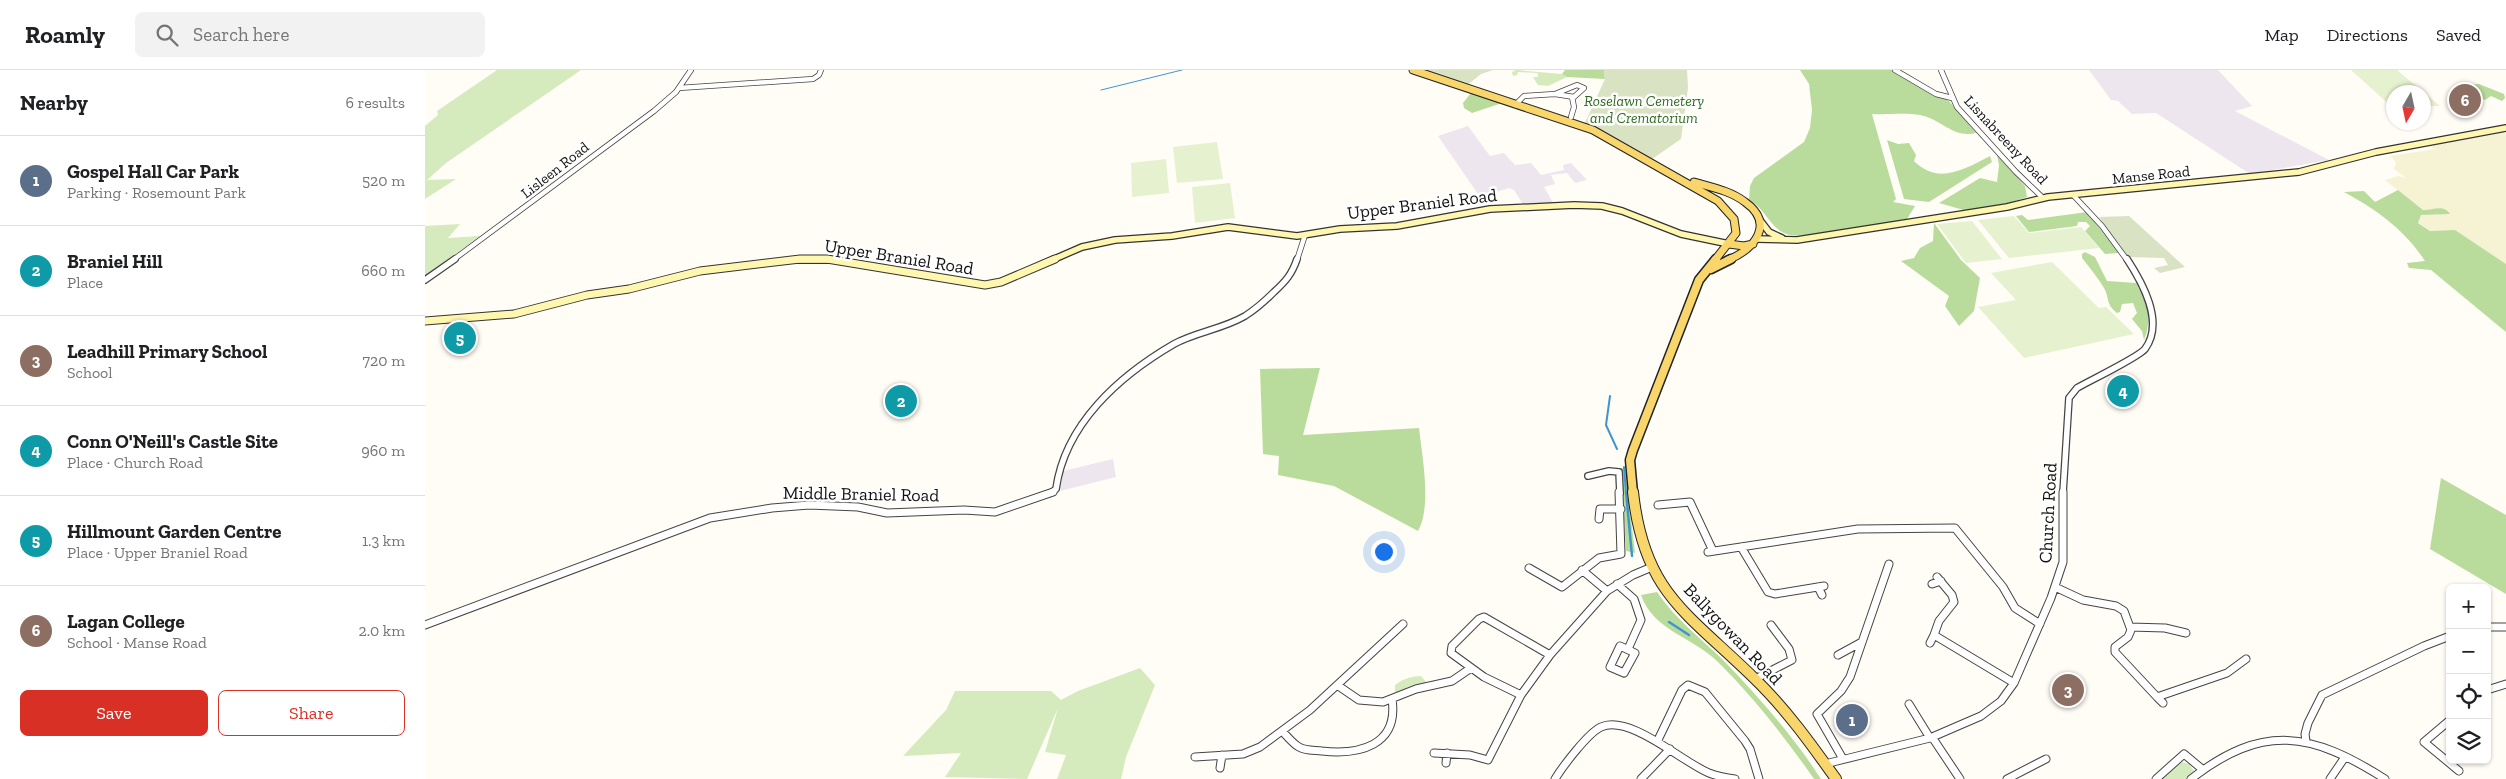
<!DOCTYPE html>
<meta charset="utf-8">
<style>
:root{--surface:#fff;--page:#f2f2f2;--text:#202124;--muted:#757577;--line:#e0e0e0;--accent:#d93025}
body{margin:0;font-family:"Zilla Slab",serif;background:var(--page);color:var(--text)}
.controls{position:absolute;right:15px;bottom:15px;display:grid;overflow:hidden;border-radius:8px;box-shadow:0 1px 4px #0004}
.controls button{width:45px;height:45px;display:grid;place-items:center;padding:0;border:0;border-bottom:1px solid var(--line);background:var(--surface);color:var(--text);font:25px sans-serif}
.compass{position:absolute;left:1961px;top:15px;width:45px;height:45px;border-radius:50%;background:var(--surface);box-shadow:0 1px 4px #0004;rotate:189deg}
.you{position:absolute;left:958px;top:481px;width:18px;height:18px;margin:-12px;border:4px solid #fff;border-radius:50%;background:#1a73e8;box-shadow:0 0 0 8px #1a73e833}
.badge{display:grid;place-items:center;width:32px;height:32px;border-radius:50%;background:var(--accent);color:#fff;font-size:16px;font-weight:700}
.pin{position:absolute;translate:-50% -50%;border:2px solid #fff;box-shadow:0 1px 5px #0006}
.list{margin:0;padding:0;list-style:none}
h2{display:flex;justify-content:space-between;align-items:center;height:65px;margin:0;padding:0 20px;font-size:21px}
h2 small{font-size:16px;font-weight:400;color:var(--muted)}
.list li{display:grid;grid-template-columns:32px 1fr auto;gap:15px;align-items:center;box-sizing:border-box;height:90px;padding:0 20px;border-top:1px solid var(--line)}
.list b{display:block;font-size:19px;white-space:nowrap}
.list p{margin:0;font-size:16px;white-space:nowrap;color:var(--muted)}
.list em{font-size:16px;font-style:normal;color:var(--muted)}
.actions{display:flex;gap:10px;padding:15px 20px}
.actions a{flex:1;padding:11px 0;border:1px solid var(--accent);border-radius:8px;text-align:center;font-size:18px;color:var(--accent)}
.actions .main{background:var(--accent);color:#fff}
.icon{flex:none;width:28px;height:28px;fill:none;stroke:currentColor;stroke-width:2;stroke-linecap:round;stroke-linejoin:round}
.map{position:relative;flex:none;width:2081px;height:709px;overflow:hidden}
header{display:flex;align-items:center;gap:30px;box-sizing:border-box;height:70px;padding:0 25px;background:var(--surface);border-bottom:1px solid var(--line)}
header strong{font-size:24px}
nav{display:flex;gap:28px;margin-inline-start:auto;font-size:18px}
.search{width:350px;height:45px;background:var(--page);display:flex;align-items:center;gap:12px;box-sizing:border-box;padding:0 18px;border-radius:8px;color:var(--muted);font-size:19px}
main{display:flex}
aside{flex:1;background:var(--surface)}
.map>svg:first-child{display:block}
</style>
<header>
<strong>Roamly</strong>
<div class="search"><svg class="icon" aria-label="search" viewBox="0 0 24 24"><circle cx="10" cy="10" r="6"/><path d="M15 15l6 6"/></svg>Search here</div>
<nav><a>Map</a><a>Directions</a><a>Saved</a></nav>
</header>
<main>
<aside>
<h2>Nearby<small>6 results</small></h2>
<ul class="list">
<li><span class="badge" style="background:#5c6f8a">1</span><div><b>Gospel Hall Car Park</b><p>Parking · Rosemount Park</p></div><em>520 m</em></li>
<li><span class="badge" style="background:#0f9aa8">2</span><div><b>Braniel Hill</b><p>Place</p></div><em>660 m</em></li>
<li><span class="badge" style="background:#8d6e63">3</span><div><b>Leadhill Primary School</b><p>School</p></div><em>720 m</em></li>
<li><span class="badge" style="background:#0f9aa8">4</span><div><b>Conn O'Neill's Castle Site</b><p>Place · Church Road</p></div><em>960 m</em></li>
<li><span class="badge" style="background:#0f9aa8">5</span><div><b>Hillmount Garden Centre</b><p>Place · Upper Braniel Road</p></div><em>1.3 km</em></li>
<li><span class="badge" style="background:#8d6e63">6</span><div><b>Lagan College</b><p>School · Manse Road</p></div><em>2.0 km</em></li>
</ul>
<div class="actions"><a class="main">Save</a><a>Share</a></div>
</aside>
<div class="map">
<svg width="2081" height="709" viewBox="0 0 2081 709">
<rect width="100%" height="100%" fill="#fffdf5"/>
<path fill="#eee6ef" d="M1664,0H1793L1827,36L1810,41L1904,90L1825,104L1731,43L1707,44L1693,31L1686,30Z
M1043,56L1065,86L1079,83L1090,95L1106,93L1116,105L1139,100L1138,95L1146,93L1162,110L1150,113L1142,103L1126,105L1130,114L1119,117L1129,134L1099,136L1089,120L1084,118L1055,127L1013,66Z
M688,389L691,407L635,421L638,401Z"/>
<path fill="#f6f3d4" d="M2078,62L2081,64V194L2030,160L2005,161L1993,152L1996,145L2025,143L2012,139L1998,140L1960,110L1973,106L1981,108L1969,99L1971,92L1965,86L2010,79L2003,75Z"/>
<path fill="#d5ebbd" d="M72,0H156L21,93L2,110L31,109L0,129V56L13,45L12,41Z
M1091,0L1137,4L1142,7L1123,16L1113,15L1108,7H1113V3L1093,2L1092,5L1088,6L1087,2Z
M35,154L23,168L55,166L0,206V156Z
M715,598L730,615L701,687L696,709H632L641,685L620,682L633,638L602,709L520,707L536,683L478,686L521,640L530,621H626L636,630L653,621Z
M996,606L1002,613L985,616L970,624V615C978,609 987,606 996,606Z
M1757,692L1764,694L1769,701L1761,709H1736Z"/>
<path fill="#b9dc9c" d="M1140,0H1179L1180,9L1142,7L1137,4Z
M1375,0H1467L1524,31L1551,63C1529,68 1519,52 1499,46C1484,42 1463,45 1447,44L1471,129L1468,132L1490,136L1482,149C1456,154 1377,174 1357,162C1343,154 1339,137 1324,130L1325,116L1329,108L1379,72L1385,58L1387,40L1384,14Z
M2054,14L2079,24L2080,28L2077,31L2066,26L2060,30L2042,22L2035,15Z
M1046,23L1077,33L1047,43L1039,38L1038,33Z
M1462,70L1473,74L1484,73L1491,85L1489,91C1513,115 1538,100 1565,86L1567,92L1504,132L1479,129Z
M1572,85L1600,116L1602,127L1584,133L1542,141L1514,133L1555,108L1572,112L1574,95Z
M1973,120L1998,140C2008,140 2019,134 2025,144L1996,145L1993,153L2005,161L2030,160L2081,194V262L2006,200L1984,198L1982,193L2000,191C1979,159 1952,140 1919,122L1939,121L1950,132Z
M1662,142L1694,183L1680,184L1660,161L1665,156L1661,152H1653L1652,156L1604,162L1591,146L1597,145L1603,150Z
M1509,153L1536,190L1555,208L1549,241L1534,256L1520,236L1524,226L1476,191L1489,188L1495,178L1508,171Z
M1660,182L1670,187L1682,211L1711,213C1721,233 1728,249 1719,270L1717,261L1707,249L1712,243L1708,233L1697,234L1695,242L1692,243C1680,233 1685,229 1679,218C1673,208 1665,198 1657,188V184Z
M895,298L878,365L994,358C997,386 1007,436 993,461L909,416L853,405L854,386L838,384L835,299Z
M1196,398H1200L1210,483L1201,481Z
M2016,408L2081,445V524L2005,479Z
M1232,522C1252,551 1275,567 1299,591C1334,627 1368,666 1396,709H1389C1362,670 1326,624 1292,591C1267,567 1228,560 1216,525Z"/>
<path fill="#d9e3c4" d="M997,0H1068L1056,4L1041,16Z
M1179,0H1262L1263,18L1256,69L1227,89L1174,61L1159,55L1180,9Z
M1704,146L1760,197L1735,203L1729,198L1743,195L1739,188L1703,187L1674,147Z"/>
<path fill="#e6f2cf" d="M1926,0H1972L2015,36H1999L1998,22H1968L1967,37Z
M792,72L798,109L752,113L748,77Z
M741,89L744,123L707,127L706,93Z
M805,113L810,148L770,153L767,117Z
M1589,146L1604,163L1656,157L1674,178L1584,188L1553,150Z
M1547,151L1577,189L1541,193L1512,154Z
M1627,192L1674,238L1681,237L1709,264L1599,288L1553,237L1591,230L1566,203Z"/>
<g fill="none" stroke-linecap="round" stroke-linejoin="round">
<path stroke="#3f96cf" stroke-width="1" d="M676,20L757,0"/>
<path stroke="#3f96cf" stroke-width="2" d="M1185,326L1181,355L1192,379
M1199,397L1201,423"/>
<path stroke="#3f96cf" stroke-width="2.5" d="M1201,422L1207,486
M1244,552L1264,565"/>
<defs>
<path id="street-far2" d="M1470,0L1511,24L1527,28
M1516,0L1532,37L1591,102L1618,128
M1152,15L1159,18L1149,27L1130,24Z
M254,18L388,9L394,5L396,0
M1090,35L1099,26L1130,24
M1146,47L1149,37L1147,27
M1649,126L1677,156L1702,190
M28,190L229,41L251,22L266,0
M872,190L880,165"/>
<path id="street-far1" d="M0,210L30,189
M1163,406L1184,401L1194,402L1195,423
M626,423L631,419C640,354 694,306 749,274C771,262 798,259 820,246C831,239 840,231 849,222C861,211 867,204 872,189
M1638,423L1644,328L1652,318C1664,311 1714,287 1720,279C1740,252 1717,212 1702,189"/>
<path id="street" d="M1233,435L1265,432L1288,481
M1174,449L1175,439H1196
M1316,477L1343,522L1350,524L1399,516
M1283,482L1433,459L1530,458L1578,517L1590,538L1615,554
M1104,498L1137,517L1174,488L1196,484L1194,422
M1157,500L1182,521
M1512,507L1527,525L1529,532L1514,551L1509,565L1589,613
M1192,514L1209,529L1216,550L1203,579
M1507,514L1516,511
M1393,517L1397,525
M1630,517L1658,530L1691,536L1699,541L1706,560L1703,567L1690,577V582L1732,627L1802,603L1821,589
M0,555L285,448L347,438L384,435L433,437L462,443L539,440L570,442L628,422
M1705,557L1740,558L1761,563
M2062,557H2081
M1505,573L1509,565
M1195,576L1210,583L1199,603L1185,597Z
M1413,585L1435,573
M1330,609L1367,590L1364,579L1346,555
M912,615L934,630L958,632L991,619L1027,611L1046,598
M2062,620L2081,614
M1096,625L1059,607L1026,583L1027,576L1054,549L1059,547L1125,585
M1732,627L1738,633
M1484,634L1505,668
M2025,650L1999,672L2034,701
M857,661C862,666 868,674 874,677C880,681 890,680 897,681C934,685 974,676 967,629
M1507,667L1535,709
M1881,671L1880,664L1883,653L1897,625L1999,576L2025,566
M1232,672L1257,620L1263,615L1280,622L1320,671L1325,679L1334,709
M1009,683L1045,685L1063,690L1096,625L1125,585L1182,521L1208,505L1227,497
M770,687L818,684L835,677L885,640L978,554
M1418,689L1392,644L1416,621L1425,607L1464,494
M1021,693L1022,683
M1400,694L1505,668L1556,646L1576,631L1589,613L1626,528L1638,492V422
M795,698L797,685
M1130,709C1138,696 1163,663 1176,657C1205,644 1257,692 1284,703C1292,706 1301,708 1310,709
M1216,709L1245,679
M1582,709L1621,689
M1731,709L1759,684L1777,699
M1766,709C1838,653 1886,662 1960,709
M1905,709L1920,687"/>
<path id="secondary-far1" d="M1334,149L1344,162L1357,168
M1332,169L1372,170L1582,137L1623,127L1874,102L1951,82L2081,58
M367,190H408
M627,190L657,177L690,170L747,166L803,157L872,166L915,159L972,156L1065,139L1149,135L1177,136L1197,141L1256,164L1304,174"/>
<path id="secondary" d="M0,251L89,244L162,225L204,219L275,201L375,189H402L560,215L576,212L630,189"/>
<path id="primary-far2" d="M988,0L1168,60L1293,131L1309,149L1311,163L1290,190
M1269,112C1286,117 1306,121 1320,132C1351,154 1329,179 1303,190
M1304,174L1319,176L1328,174"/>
<path id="primary-far1" d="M1286,199L1306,189
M1208,423L1205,390L1208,380L1274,210L1291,189"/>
<path id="primary" d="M1208,422C1219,524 1263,543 1330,609C1361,639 1386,674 1411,709"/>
</defs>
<use href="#street-far2" stroke="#444" stroke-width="6"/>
<use href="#street-far1" stroke="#444" stroke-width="8"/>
<use href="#street" stroke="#444" stroke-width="9"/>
<use href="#secondary-far1" stroke="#333" stroke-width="8"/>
<use href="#secondary" stroke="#333" stroke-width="9"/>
<use href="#primary-far2" stroke="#222" stroke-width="9"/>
<use href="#primary-far1" stroke="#222" stroke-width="11"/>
<use href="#primary" stroke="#222" stroke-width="12"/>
<use href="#street-far2" stroke="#fff" stroke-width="4.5"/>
<use href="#street-far1" stroke="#fff" stroke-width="5.5"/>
<use href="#street" stroke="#fff" stroke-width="7"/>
<use href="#secondary-far1" stroke="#fff6b0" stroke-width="5.5"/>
<use href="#secondary" stroke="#fff6b0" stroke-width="7"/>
<use href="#primary-far2" stroke="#f9d66b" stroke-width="7"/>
<use href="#primary-far1" stroke="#f9d66b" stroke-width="8"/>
<use href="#primary" stroke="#f9d66b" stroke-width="10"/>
</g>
<g text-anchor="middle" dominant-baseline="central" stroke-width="5" stroke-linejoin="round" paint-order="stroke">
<g font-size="15" font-style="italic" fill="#2f6b1f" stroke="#fff">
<text x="1219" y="31">Roselawn Cemetery<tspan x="1219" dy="17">and Crematorium</tspan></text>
</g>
<g font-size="15" fill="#111" stroke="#fff">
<text transform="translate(1581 70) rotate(47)">Lisnabreeny Road</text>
<text transform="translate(130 100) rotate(-38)">Lisleen Road</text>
<text transform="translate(1726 105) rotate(-6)">Manse Road</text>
</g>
<g font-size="18" fill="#111" stroke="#fff">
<text transform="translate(997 134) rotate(-7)">Upper Braniel Road</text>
<text transform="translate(474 187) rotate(9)">Upper Braniel Road</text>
<text transform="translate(436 424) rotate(1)">Middle Braniel Road</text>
<text transform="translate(1623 443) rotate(-87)">Church Road</text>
<text transform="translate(1308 564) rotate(46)">Ballygowan Road</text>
</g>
</g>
</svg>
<div class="controls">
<button>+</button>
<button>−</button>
<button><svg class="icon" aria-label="locate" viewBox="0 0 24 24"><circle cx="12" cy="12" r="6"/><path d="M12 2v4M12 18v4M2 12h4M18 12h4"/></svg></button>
<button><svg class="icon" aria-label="layers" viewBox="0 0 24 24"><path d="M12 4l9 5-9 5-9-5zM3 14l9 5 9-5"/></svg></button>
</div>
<svg class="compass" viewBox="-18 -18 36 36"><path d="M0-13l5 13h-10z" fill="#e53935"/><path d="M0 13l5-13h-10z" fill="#757577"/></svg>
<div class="you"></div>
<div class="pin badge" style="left:1427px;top:650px;background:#5c6f8a">1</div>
<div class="pin badge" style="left:476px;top:331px;background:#0f9aa8">2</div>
<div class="pin badge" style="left:1643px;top:620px;background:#8d6e63">3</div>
<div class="pin badge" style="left:1698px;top:321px;background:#0f9aa8">4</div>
<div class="pin badge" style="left:35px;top:268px;background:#0f9aa8">5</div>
<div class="pin badge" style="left:2040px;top:30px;background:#8d6e63">6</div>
</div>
</main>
